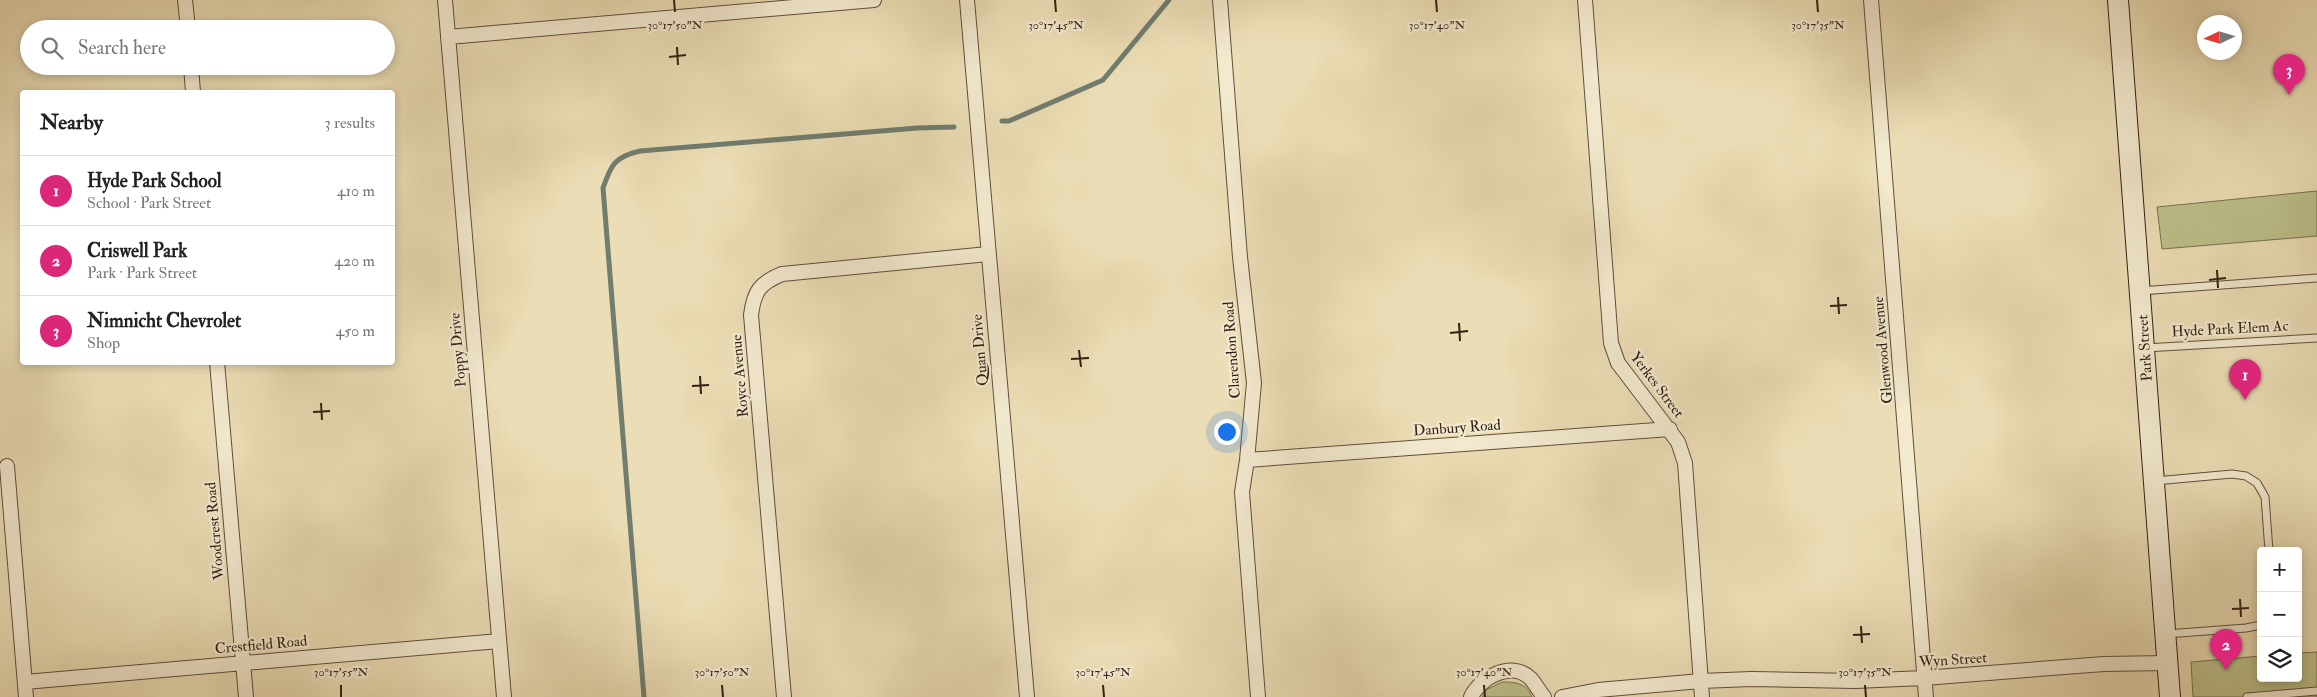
<!DOCTYPE html>
<meta charset="utf-8">
<style>
:root{--surface:#fff;--page:#f6f6f6;--text:#222;--muted:#767676;--line:#e0e0e0;--accent:#db2777}
body{margin:0;font-family:"IM FELL Double Pica",serif;background:var(--page);color:var(--text)}
.controls{position:absolute;right:15px;bottom:15px;display:grid;overflow:hidden;border-radius:5px;box-shadow:0 2px 8px #0003}
.controls button{width:45px;height:45px;display:grid;place-items:center;padding:0;border:0;border-bottom:1px solid var(--line);background:var(--surface);color:var(--text);font:25px sans-serif}
.compass{position:absolute;left:2197px;top:15px;width:45px;height:45px;border-radius:50%;background:var(--surface);box-shadow:0 2px 8px #0003;rotate:266deg}
.you{position:absolute;left:1226px;top:431px;width:18px;height:18px;margin:-12px;border:4px solid #fff;border-radius:50%;background:#1a73e8;box-shadow:0 0 0 8px #1a73e833}
.badge{display:grid;place-items:center;width:32px;height:32px;border-radius:50%;background:var(--accent);color:#fff;font-size:16px;font-weight:700}
.pin{position:absolute;translate:-50% -41px;filter:drop-shadow(0 1px 2px #0008)}
.pin::after{content:'';position:absolute;top:26px;width:18px;height:15px;background:inherit;clip-path:polygon(0 0,100% 0,50% 100%)}
.list{margin:0;padding:0;list-style:none}
h2{display:flex;justify-content:space-between;align-items:center;height:65px;margin:0;padding:0 20px;font-size:21px}
h2 small{font-size:16px;font-weight:400;color:var(--muted)}
.list li{display:grid;grid-template-columns:32px 1fr auto;gap:15px;align-items:center;box-sizing:border-box;height:70px;padding:0 20px;border-top:1px solid var(--line)}
.list b{display:block;font-size:19px;white-space:nowrap}
.list p{margin:0;font-size:16px;white-space:nowrap;color:var(--muted)}
.list em{font-size:16px;font-style:normal;color:var(--muted)}
.icon{flex:none;width:28px;height:28px;fill:none;stroke:currentColor;stroke-width:2;stroke-linecap:round;stroke-linejoin:round}
.map{position:relative;flex:none;width:2317px;height:697px;overflow:hidden}
.search{position:absolute;background:var(--surface);box-shadow:0 2px 8px #0003;left:20px;top:20px;width:375px;height:55px;display:flex;align-items:center;gap:12px;box-sizing:border-box;padding:0 18px;border-radius:28px;color:var(--muted);font-size:19px}
.panel{position:absolute;background:var(--surface);box-shadow:0 2px 8px #0003;left:20px;top:90px;width:375px;height:275px;border-radius:5px}
.map>svg:first-child{display:block}
</style>
<div class="map">
<svg width="2317" height="697" viewBox="0 0 2317 697">
<rect width="100%" height="100%" fill="#ebddb5"/>
<filter id="stains"><feTurbulence type="fractalNoise" baseFrequency=".004" numOctaves="4"/><feColorMatrix values="0 0 0 0 .2 0 0 0 0 .09 0 0 0 0 .02 0 0 0 .5 -.17"/></filter>
<radialGradient id="worn" r=".72"><stop offset=".6" stop-color="#630" stop-opacity="0"/><stop offset="1" stop-color="#630" stop-opacity=".3"/></radialGradient>
<path fill="#bcc08a" stroke="#78704e" d="M2317,191V236L2162,249L2157,207Z
M2317,652V697H2193L2191,662L2261,656V678H2298V653Z
M1502,682C1516,682 1526,683 1532,697H1482L1486,690Z"/>
<g fill="none" stroke-linecap="round" stroke-linejoin="round">
<path stroke="#707d6f" stroke-width="5" d="M1002,121H1009L1103,80L1169,0
M644,697L603,188C611,165 614,157 640,151L917,128L954,127"/>
<defs>
<path id="lane" d="M2140,291L2317,278
M2145,348L2317,338
M2155,481L2232,474L2246,476L2257,483L2265,497L2269,551
M2166,634L2246,628L2261,625
M2247,697L2317,691"/>
<path id="street" d="M185,0L188,29
M445,0L504,697
M967,0L1027,697
M1220,0L1240,257L1254,383L1247,460L1242,492L1258,697
M1585,0L1611,343L1618,363L1678,442L1685,463L1702,697
M1871,0L1926,697
M448,37L874,0
M191,66L193,92
M217,362L246,697
M1247,460L1670,429
M7,466L26,697
M25,682L499,641
M784,697L751,315C754,291 760,283 782,274L988,254
M1471,697C1480,678 1511,660 1530,678C1535,683 1539,691 1544,697
M1562,697L1598,690L1701,681L1751,679L1855,681L1924,678L2104,664L2167,663"/>
<path id="secondary" d="M2118,0L2170,697"/>
</defs>
<use href="#lane" stroke="#614e3c" stroke-width="9"/>
<use href="#street" stroke="#614e3c" stroke-width="16"/>
<use href="#secondary" stroke="#331f13" stroke-width="22"/>
<use href="#lane" stroke="#f2e9cf" stroke-width="7"/>
<use href="#street" stroke="#f2e9cf" stroke-width="14"/>
<use href="#secondary" stroke="#f2e9cf" stroke-width="20"/>
</g>
<path fill="none" stroke="#331f13" stroke-width="2" d="M674,0L675,12M1055,0L1056,12M1436,0L1437,12M1817,0L1818,12M677,47L678,65M669,57L686,55M2217,270L2218,288M2209,280L2226,278M1838,297L1839,314M1830,306L1847,305M1459,323L1460,341M1450,333L1468,331M1079,350L1081,367M1071,359L1089,358M700,376L701,394M692,386L709,385M321,403L322,420M313,412L330,411M2240,599L2241,617M2232,609L2249,608M1861,626L1862,643M1853,635L1870,634M341,685V697M722,685L723,697M1103,685L1104,697M1484,685L1485,697M1865,685L1866,697"/>
<g text-anchor="middle" dominant-baseline="central" stroke-width="4.5" stroke-linejoin="round" paint-order="stroke">
<g font-size="15" fill="#331f13" stroke="#f2e9cf">
<text transform="translate(2230 329) rotate(-3)">Hyde Park Elem Ac</text>
<text transform="translate(2145 348) rotate(-94)">Park Street</text>
<text transform="translate(458 350) rotate(-95)">Poppy Drive</text>
<text transform="translate(980 350) rotate(-95)">Quan Drive</text>
<text transform="translate(1232 350) rotate(-94)">Clarendon Road</text>
<text transform="translate(1883 350) rotate(-95)">Glenwood Avenue</text>
<text transform="translate(740 376) rotate(-95)">Royce Avenue</text>
<text transform="translate(1657 385) rotate(53)">Yerkes Street</text>
<text transform="translate(1457 428) rotate(-4)">Danbury Road</text>
<text transform="translate(215 531) rotate(-95)">Woodcrest Road</text>
<text transform="translate(261 645) rotate(-5)">Crestfield Road</text>
<text transform="translate(1953 660) rotate(-4)">Wyn Street</text>
</g>
</g>
<g font-size="12" text-anchor="middle" fill="#331f13" stroke="#f2e9cf" stroke-width="4.5" stroke-linejoin="round" paint-order="stroke">
<text x="675" y="29">30°17'50"N</text>
<text x="1056" y="29">30°17'45"N</text>
<text x="1437" y="29">30°17'40"N</text>
<text x="1818" y="29">30°17'35"N</text>
<text x="341" y="676">30°17'55"N</text>
<text x="722" y="676">30°17'50"N</text>
<text x="1103" y="676">30°17'45"N</text>
<text x="1484" y="676">30°17'40"N</text>
<text x="1865" y="676">30°17'35"N</text>
</g>
<rect width="100%" height="100%" filter="url(#stains)"/>
<rect width="100%" height="100%" fill="url(#worn)"/>
</svg>
<div class="controls">
<button>+</button>
<button>−</button>
<button><svg class="icon" aria-label="layers" viewBox="0 0 24 24"><path d="M12 4l9 5-9 5-9-5zM3 14l9 5 9-5"/></svg></button>
</div>
<svg class="compass" viewBox="-18 -18 36 36"><path d="M0-13l5 13h-10z" fill="#e53935"/><path d="M0 13l5-13h-10z" fill="#767676"/></svg>
<div class="you"></div>
<div class="pin badge" style="left:2245px;top:400px">1</div>
<div class="pin badge" style="left:2226px;top:670px">2</div>
<div class="pin badge" style="left:2289px;top:95px">3</div>
<div class="search"><svg class="icon" aria-label="search" viewBox="0 0 24 24"><circle cx="10" cy="10" r="6"/><path d="M15 15l6 6"/></svg>Search here</div>
<section class="panel">
<h2>Nearby<small>3 results</small></h2>
<ul class="list">
<li><span class="badge">1</span><div><b>Hyde Park School</b><p>School · Park Street</p></div><em>410 m</em></li>
<li><span class="badge">2</span><div><b>Criswell Park</b><p>Park · Park Street</p></div><em>420 m</em></li>
<li><span class="badge">3</span><div><b>Nimnicht Chevrolet</b><p>Shop</p></div><em>450 m</em></li>
</ul>
</section>
</div>
